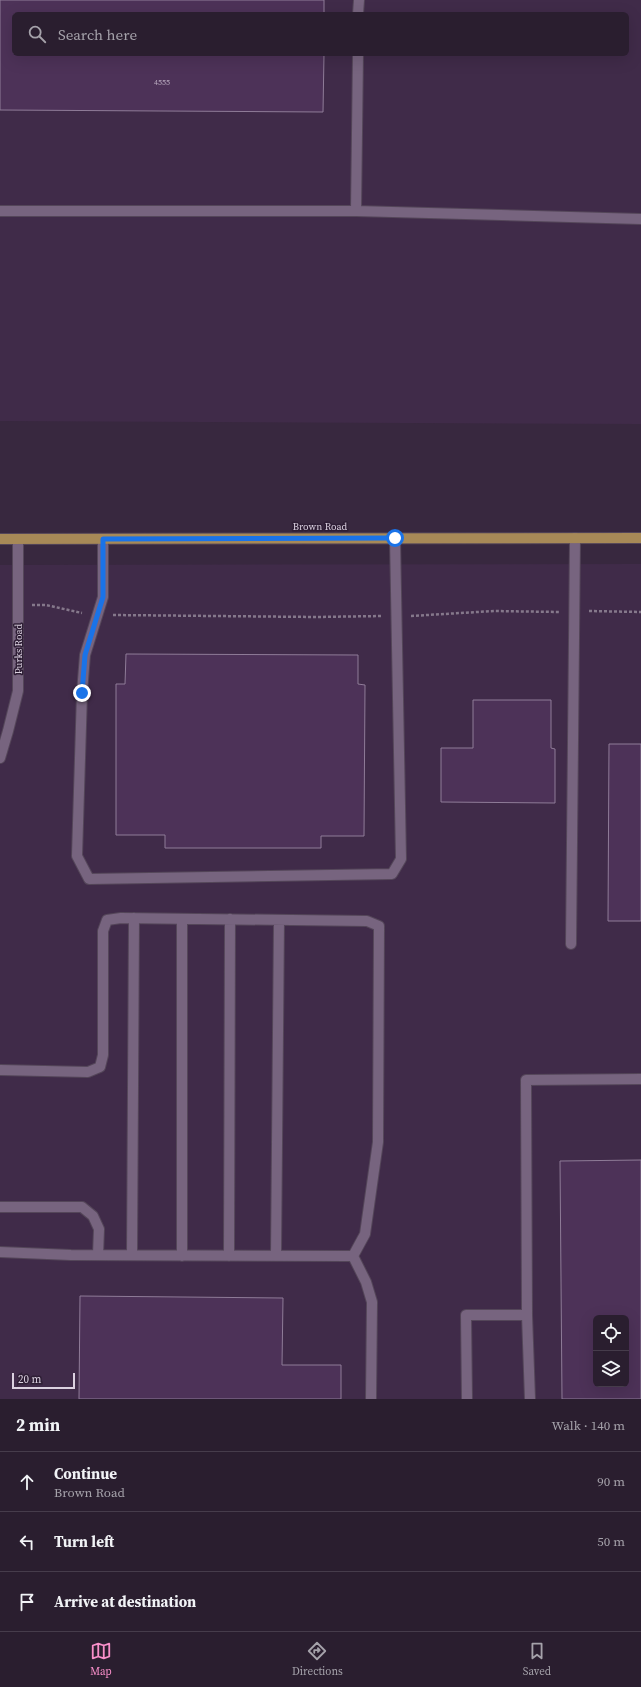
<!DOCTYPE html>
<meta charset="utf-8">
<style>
:root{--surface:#2a1e2f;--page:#322737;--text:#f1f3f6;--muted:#a5a2aa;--line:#463c4b;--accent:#f98fca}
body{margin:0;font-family:"Source Serif 4",serif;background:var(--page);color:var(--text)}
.controls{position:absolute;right:12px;bottom:12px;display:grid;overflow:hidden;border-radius:6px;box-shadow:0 4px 16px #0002}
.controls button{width:36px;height:36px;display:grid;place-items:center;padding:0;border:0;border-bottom:1px solid var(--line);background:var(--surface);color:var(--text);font:20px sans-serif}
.scale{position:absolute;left:12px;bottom:10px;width:63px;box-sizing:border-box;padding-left:4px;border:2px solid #dbd1e0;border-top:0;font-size:11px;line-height:14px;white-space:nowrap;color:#dbd1e0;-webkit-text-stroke:3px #2e1e35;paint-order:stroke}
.stop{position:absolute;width:12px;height:12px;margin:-9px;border:3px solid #1a73e8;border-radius:50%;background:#fff}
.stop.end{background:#1a73e8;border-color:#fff;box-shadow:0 1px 4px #0008}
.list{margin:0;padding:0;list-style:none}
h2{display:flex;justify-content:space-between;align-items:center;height:52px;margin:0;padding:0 16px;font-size:17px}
h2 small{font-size:13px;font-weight:400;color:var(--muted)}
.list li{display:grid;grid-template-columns:26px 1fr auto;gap:12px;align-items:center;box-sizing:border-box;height:60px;padding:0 16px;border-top:1px solid var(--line)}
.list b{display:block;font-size:15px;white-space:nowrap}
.list p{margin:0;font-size:13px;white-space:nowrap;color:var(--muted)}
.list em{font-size:13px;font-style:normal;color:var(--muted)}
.icon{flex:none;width:22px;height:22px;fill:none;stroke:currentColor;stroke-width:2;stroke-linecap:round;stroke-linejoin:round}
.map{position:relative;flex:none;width:641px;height:1399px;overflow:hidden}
.search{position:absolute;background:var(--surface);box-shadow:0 4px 16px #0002;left:12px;right:12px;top:12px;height:44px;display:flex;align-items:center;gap:10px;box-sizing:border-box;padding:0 14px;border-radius:6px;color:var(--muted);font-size:15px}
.sheet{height:232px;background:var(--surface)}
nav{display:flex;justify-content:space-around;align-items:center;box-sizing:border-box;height:56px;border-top:1px solid var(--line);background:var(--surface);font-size:11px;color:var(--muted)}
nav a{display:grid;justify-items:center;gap:2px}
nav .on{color:var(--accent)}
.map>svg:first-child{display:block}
</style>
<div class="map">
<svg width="641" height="1399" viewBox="0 0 641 1399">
<rect width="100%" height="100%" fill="#38283f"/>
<path fill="#402b49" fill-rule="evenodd" d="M0,0H641V424L0,421ZM14,14H627V54H14Z
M641,564V1399H0V565ZM596,1318H626V1384H596Z"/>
<path fill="#4d3258" stroke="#8f7c98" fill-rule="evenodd" d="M0,0H324V14H14V54H324L323,112L0,110Z
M126,654L358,655V684L365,685L364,836H321V848H165V835H116V684H125Z
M473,700H551V748L555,749V803L441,802V748H473Z
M609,744H641V921H608Z
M641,1160V1399H562L560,1161ZM596,1318H626V1384H596Z
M80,1296L283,1298L282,1365H341V1399H79Z"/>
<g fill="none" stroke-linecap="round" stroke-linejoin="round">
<defs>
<path id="minor" d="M358,14L359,0
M0,211H356L641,219
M356,211L358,54
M103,539V597L85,655L82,693L77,856L89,879L392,874L401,859L395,538
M0,758L8,731L18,691V539
M571,944L575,538
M0,1070L88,1072L100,1067L103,1055V931L107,920L121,918L367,921L379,926L378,1142L365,1234L353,1256
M0,1207H82L93,1216L99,1229L98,1255
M0,1252L71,1255L353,1256
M132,1255L134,918
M182,1256V919
M229,1256L230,919
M276,1256L279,920
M353,1256L366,1282L372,1302L371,1399
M467,1399L466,1315H527
M530,1399L527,1315L526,1080L641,1079"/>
<path id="major" d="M0,539L641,538"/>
</defs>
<use href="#minor" stroke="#544659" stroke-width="12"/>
<use href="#major" stroke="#544659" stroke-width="12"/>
<path stroke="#85788b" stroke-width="2.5" stroke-dasharray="3 2" stroke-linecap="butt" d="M32,605H46L82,613
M589,611L641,612
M113,615L316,617L382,616
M411,616L494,611L560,612"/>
<use href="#minor" stroke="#77647f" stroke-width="10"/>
<use href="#major" stroke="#a78957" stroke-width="10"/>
</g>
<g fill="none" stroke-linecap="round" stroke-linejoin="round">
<path stroke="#1a73e8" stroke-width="5" d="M82,693L85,655L103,597V539L395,538"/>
</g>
<g text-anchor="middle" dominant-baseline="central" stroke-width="3" stroke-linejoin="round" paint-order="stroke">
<g font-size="8" fill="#b8a9be">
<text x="162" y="82">4555</text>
</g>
<g font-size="10" fill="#dbd1e0" stroke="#2e1e35">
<text x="320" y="526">Brown Road</text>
<text transform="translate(18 649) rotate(-90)">Purks Road</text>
</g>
</g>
</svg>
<div class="controls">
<button><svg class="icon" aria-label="locate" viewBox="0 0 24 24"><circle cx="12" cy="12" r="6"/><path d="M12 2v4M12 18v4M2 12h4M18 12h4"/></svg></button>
<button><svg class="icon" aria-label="layers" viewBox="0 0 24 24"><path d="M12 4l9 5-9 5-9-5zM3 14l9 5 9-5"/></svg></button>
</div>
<div class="scale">20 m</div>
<div class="stop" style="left:395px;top:538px"></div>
<div class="stop end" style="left:82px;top:693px"></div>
<div class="search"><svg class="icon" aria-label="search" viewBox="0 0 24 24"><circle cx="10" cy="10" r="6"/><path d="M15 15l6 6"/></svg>Search here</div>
</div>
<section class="sheet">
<h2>2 min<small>Walk · 140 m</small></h2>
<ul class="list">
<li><svg class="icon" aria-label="ahead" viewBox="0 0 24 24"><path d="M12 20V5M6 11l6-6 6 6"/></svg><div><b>Continue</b><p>Brown Road</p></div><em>90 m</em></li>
<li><svg class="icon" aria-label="left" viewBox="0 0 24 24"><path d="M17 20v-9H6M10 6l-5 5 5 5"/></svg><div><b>Turn left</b></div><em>50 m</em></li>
<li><svg class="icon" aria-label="arrive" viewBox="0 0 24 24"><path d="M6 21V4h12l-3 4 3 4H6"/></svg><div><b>Arrive at destination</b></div></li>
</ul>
</section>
<nav>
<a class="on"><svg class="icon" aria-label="map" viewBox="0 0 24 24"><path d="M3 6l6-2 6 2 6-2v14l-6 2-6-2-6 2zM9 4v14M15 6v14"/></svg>Map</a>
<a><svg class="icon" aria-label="directions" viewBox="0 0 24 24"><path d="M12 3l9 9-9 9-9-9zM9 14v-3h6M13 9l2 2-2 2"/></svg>Directions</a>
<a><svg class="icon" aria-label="saved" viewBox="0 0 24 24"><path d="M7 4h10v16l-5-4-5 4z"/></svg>Saved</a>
</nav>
